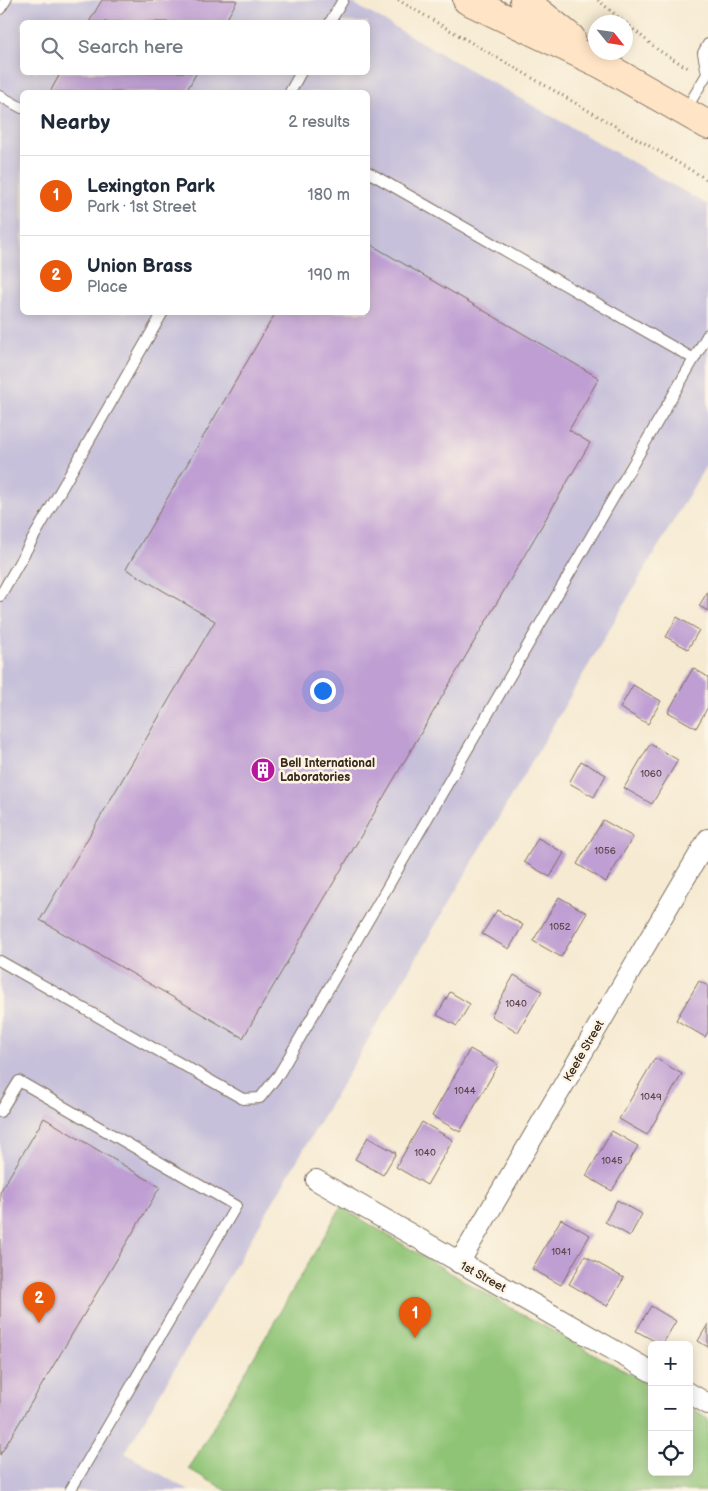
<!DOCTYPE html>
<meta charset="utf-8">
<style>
:root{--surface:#fff;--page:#f2f2f3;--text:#1f2937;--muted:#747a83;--line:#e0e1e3;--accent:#ea580c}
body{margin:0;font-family:"Balsamiq Sans",sans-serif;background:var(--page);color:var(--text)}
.controls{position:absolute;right:15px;bottom:15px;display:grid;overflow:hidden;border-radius:8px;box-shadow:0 2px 12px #0003}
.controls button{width:45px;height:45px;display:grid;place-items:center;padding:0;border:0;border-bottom:1px solid var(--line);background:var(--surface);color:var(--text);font:25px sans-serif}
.compass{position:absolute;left:588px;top:15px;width:45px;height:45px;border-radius:50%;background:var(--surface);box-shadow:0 2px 12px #0003;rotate:120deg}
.you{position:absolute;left:322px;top:690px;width:18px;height:18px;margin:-12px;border:4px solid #fff;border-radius:50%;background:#1a73e8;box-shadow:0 0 0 8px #1a73e833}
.badge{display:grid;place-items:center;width:32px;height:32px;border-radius:50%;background:var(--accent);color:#fff;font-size:16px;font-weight:700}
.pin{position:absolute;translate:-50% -41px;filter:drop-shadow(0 1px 2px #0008)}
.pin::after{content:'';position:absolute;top:26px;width:18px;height:15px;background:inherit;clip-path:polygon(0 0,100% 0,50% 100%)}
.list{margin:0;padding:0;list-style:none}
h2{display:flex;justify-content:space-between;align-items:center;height:65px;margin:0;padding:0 20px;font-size:21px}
h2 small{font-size:16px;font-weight:400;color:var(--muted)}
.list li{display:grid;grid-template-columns:32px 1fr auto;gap:15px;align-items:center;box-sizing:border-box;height:80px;padding:0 20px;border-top:1px solid var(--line)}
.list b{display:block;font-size:19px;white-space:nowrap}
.list p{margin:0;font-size:16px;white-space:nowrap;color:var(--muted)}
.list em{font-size:16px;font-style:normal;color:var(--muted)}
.icon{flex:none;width:28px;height:28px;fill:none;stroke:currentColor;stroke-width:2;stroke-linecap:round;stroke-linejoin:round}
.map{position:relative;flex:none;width:708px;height:1491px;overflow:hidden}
.search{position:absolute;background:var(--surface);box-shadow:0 2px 12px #0003;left:20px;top:20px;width:350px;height:55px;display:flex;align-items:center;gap:12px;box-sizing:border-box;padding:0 18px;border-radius:8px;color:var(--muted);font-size:19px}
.panel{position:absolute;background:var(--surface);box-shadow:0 2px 12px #0003;left:20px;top:90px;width:350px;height:225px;border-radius:8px}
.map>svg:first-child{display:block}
</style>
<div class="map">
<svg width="708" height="1491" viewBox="0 0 708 1491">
<rect width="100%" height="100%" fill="#fcf5e5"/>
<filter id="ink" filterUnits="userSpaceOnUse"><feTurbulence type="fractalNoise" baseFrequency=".02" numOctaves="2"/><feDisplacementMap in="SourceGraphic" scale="10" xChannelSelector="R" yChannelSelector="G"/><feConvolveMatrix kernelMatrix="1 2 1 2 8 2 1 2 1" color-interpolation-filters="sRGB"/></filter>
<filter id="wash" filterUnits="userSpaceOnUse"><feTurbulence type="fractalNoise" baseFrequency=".0096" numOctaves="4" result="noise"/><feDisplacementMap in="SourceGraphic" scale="20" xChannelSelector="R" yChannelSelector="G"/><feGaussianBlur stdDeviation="1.12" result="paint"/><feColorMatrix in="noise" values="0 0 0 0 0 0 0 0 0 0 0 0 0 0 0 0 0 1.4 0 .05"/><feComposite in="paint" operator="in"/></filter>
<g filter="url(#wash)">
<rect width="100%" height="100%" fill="#f6ead2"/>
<path fill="#c6c0da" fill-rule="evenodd" d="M0,0H347L708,205V462L125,1453L189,1491H0ZM22,22H368V72H22ZM22,92H368V312H22Z"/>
<path fill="#8fc476" stroke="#65774a" d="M341,1207L479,1290L652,1386V1472H689V1407L708,1418V1491H227L189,1469Z"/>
<g id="blocks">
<path fill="#bf9fd3" d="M102,0H235L237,1L225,22H89Z
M61,72H197L186,92H50Z
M368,243L599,378L569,430L590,443L243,1038L40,920L215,621L126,569L276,312H368Z
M708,591V611L699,606Z
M677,617L699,630L688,649L666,637Z
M693,668L708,677V707L696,728L668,712Z
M633,685L661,701L648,724L620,708Z
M650,744L678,760L652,804L624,788Z
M581,761L606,775L594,797L569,783Z
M603,820L633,837L606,882L577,864Z
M538,838L564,853L550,877L524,862Z
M559,897L587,913L561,957L533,941Z
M497,910L523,925L509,949L482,934Z
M514,975L542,991L518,1032L491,1016Z
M699,981L708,986V1032L705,1037L676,1020Z
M450,992L470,1004L457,1026L437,1015Z
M470,1049L498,1065L460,1132L432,1116Z
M655,1058L682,1074L647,1135L619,1119Z
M44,1118L160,1187L0,1455V1192Z
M422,1122L453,1140L427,1185L396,1167Z
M612,1131L638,1146L612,1191L586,1176Z
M368,1137L396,1153L383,1175L355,1159Z
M617,1200L642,1214L630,1236L605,1222Z
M561,1219L590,1235L561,1285L532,1269Z
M585,1256L624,1278L607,1306L569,1284Z
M651,1306L676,1321L662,1345L636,1331Z
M708,1324V1347L698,1341Z"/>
</g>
</g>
<g filter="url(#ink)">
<use href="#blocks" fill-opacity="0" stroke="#7c6d5d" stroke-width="1"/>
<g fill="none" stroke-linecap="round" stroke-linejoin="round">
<defs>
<path id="lane" d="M0,9L6,0
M330,22L343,0
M290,92L301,72
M0,96L22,108
M685,111L707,74L703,53L708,44
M368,172L694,359L708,334
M0,596L163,312
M0,961L243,1099L260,1098L279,1074L694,359
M0,1112L19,1081L236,1206L70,1491"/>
<path id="street" d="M316,1180L652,1372
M459,1263L708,839
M689,1393L708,1404"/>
<path id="secondary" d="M467,0L603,65L708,125
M524,0L571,38"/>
</defs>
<use href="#lane" stroke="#7c6d5d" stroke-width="12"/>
<use href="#street" stroke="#7c6d5d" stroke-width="22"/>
<use href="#secondary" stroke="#7c6d5d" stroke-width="30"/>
<path stroke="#7c6d5d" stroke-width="3" stroke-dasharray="1 4" stroke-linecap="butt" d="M398,0L708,180
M598,0L624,22
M626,23L658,50L688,68"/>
<use href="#lane" stroke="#fff" stroke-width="10"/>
<use href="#street" stroke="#fff" stroke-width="20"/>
<use href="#secondary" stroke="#ffe4c6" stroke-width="28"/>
</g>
</g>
<defs>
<symbol id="building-disc" viewBox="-11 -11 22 22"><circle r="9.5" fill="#b5179e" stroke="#fcf5e5"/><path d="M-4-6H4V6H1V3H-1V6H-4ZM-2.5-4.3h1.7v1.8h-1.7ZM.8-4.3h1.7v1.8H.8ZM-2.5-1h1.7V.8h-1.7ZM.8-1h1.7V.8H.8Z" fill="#fff"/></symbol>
</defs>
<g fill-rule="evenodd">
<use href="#building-disc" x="249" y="756" width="28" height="28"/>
</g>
<g text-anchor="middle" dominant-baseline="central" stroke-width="5" stroke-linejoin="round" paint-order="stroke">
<g font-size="10" fill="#5c474b">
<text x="651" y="774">1060</text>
<text x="605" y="851">1056</text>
<text x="560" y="927">1052</text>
<text x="516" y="1004">1040</text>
<text x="465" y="1091">1044</text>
<text x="651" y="1097">1049</text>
<text x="425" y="1153">1040</text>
<text x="612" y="1161">1045</text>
<text x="561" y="1252">1041</text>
</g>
<g font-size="12" font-weight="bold" fill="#3b2a1e" stroke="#fcf5e5" text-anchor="start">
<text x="280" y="763">Bell International<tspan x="280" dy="14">Laboratories</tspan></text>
</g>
<g font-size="12" fill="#3b2a1e" stroke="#fcf5e5">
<text transform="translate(584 1051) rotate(-60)">Keefe Street</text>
<text transform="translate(483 1277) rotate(29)">1st Street</text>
</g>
</g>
</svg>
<div class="controls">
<button>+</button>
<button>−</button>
<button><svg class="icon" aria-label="locate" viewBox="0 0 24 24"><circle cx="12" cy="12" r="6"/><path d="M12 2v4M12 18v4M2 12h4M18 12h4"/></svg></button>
</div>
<svg class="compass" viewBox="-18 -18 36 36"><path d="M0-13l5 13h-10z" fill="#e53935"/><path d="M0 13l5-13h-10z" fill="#747a83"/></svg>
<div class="you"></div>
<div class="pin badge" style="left:415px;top:1338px">1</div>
<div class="pin badge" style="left:39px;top:1323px">2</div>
<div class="search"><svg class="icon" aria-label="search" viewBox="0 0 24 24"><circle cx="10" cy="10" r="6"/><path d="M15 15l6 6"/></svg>Search here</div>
<section class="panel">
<h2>Nearby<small>2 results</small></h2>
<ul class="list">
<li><span class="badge">1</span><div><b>Lexington Park</b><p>Park · 1st Street</p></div><em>180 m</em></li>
<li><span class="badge">2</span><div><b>Union Brass</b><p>Place</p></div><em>190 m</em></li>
</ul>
</section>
</div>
